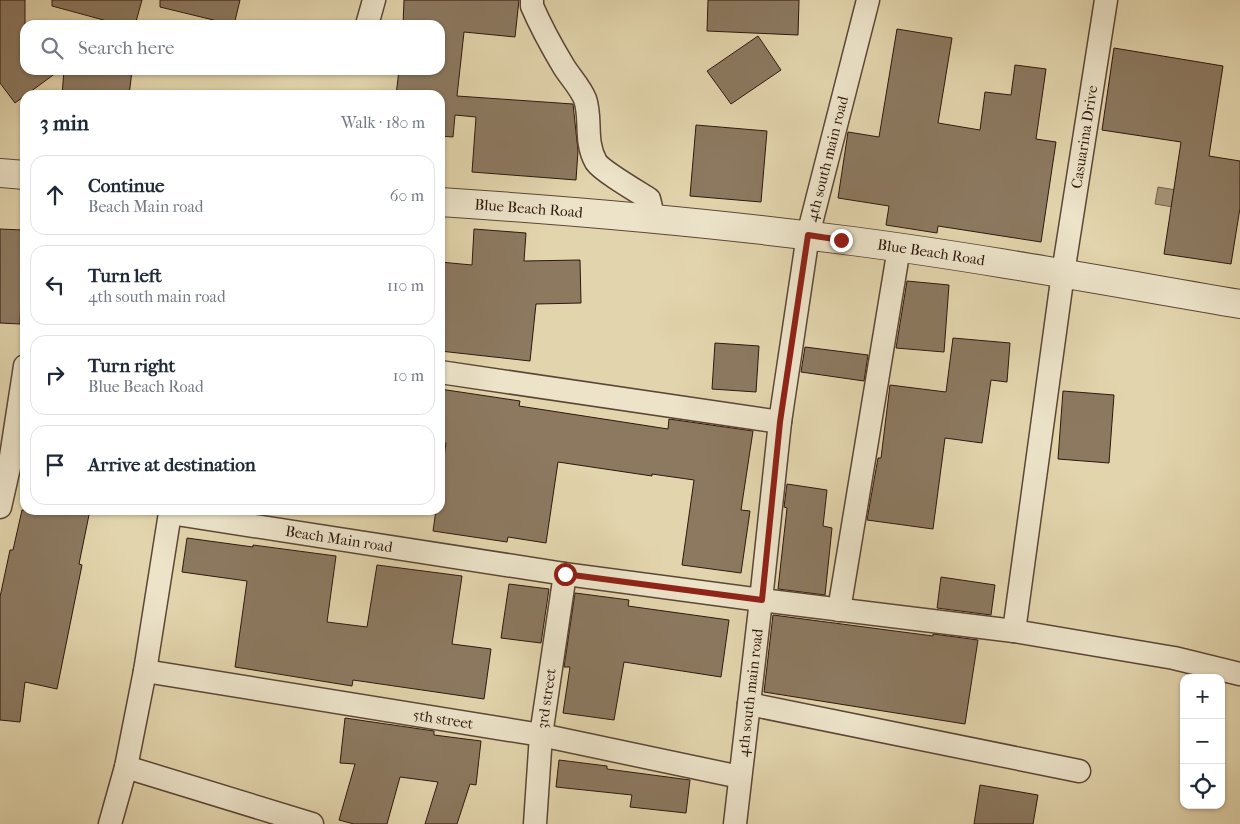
<!DOCTYPE html>
<meta charset="utf-8">
<style>
:root{--surface:#fff;--page:#f2f2f3;--text:#1f2937;--muted:#747a83;--line:#e0e1e3}
body{margin:0;font-family:"IM FELL French Canon",serif;background:var(--page);color:var(--text)}
.controls{position:absolute;right:15px;bottom:15px;display:grid;overflow:hidden;border-radius:10px;box-shadow:0 1px 4px #0004}
.controls button{width:45px;height:45px;display:grid;place-items:center;padding:0;border:0;border-bottom:1px solid var(--line);background:var(--surface);color:var(--text);font:25px sans-serif}
.stop{position:absolute;width:15px;height:15px;margin:-11px;border:4px solid #8f2418;border-radius:50%;background:#fff}
.stop.end{background:#8f2418;border-color:#fff;box-shadow:0 1px 5px #0008}
.list{margin:0;padding:0;list-style:none}
h2{display:flex;justify-content:space-between;align-items:center;height:65px;margin:0;padding:0 20px;font-size:21px}
h2 small{font-size:16px;font-weight:400;color:var(--muted)}
.list li{display:grid;grid-template-columns:32px 1fr auto;gap:15px;align-items:center;box-sizing:border-box;height:80px;margin:0 10px 10px;padding:0 10px;border:1px solid var(--line);border-radius:15px}
.list b{display:block;font-size:19px;white-space:nowrap}
.list p{margin:0;font-size:16px;white-space:nowrap;color:var(--muted)}
.list em{font-size:16px;font-style:normal;color:var(--muted)}
.icon{flex:none;width:28px;height:28px;fill:none;stroke:currentColor;stroke-width:2;stroke-linecap:round;stroke-linejoin:round}
.map{position:relative;flex:none;width:1240px;height:824px;overflow:hidden}
.search{position:absolute;background:var(--surface);box-shadow:0 1px 4px #0004;left:20px;top:20px;width:425px;height:55px;display:flex;align-items:center;gap:12px;box-sizing:border-box;padding:0 18px;border-radius:15px;color:var(--muted);font-size:19px}
.panel{position:absolute;background:var(--surface);box-shadow:0 1px 4px #0004;left:20px;top:90px;width:425px;height:425px;border-radius:15px}
.map>svg:first-child{display:block}
</style>
<div class="map">
<svg width="1240" height="824" viewBox="0 0 1240 824">
<rect width="100%" height="100%" fill="#e2d4ac"/>
<filter id="stains"><feTurbulence type="fractalNoise" baseFrequency=".004" numOctaves="4"/><feColorMatrix values="0 0 0 0 .2 0 0 0 0 .09 0 0 0 0 .02 0 0 0 .5 -.17"/></filter>
<radialGradient id="worn" r=".72"><stop offset=".6" stop-color="#630" stop-opacity="0"/><stop offset="1" stop-color="#630" stop-opacity=".3"/></radialGradient>
<path fill="#a59476" stroke="#76624c" d="M1158,187L1188,192L1185,209L1155,204Z"/>
<path fill="#8c7960" stroke="#2f170e" d="M0,0H25V70H60L15,103L0,83Z
M52,0H142L135,25H122L52,6Z
M160,0H240L234,25L160,7Z
M404,0H519L515,37L464,32L457,96L573,104L578,151L576,180L472,172L476,117L455,115L453,137L440,136V95H396L399,70H440V25H403Z
M708,0H799L798,35L707,31Z
M897,29L952,38L938,123L980,130L985,92L1011,95L1015,65L1046,69L1036,139L1056,142L1041,242L938,226L937,233L886,225L889,206L838,198L848,132L879,137Z
M758,36L781,70L731,104L707,71Z
M1114,48L1223,66L1209,156L1240,161V208L1231,264L1164,254L1181,142L1102,130Z
M64,70L132,71L129,95H62Z
M696,125L767,131L761,202L690,196Z
M0,229L23,230L20,324L0,323Z
M474,229L526,233L524,261L580,260L581,303L536,304L530,361L440,351V262L472,265Z
M907,281L949,285L944,352L896,348Z
M953,338L1010,343L1007,382L991,380L982,443L945,438L933,529L867,520L878,458H881L890,385L946,392Z
M715,343L759,346L756,392L712,389Z
M805,347L868,355L864,381L801,372Z
M440,389L520,401L519,406L668,429L669,419L753,431L741,510L750,511L741,573L682,565L694,480L652,474V476L558,462L546,543L508,537L507,542L433,531L436,510H440V482L446,443L440,442Z
M1063,391L1114,395L1109,463L1058,459Z
M787,484L827,490L823,526L832,528L825,595L778,589L787,508L784,507Z
M22,510H90L79,564L82,565L57,689L25,682L20,722L0,720V597L10,550H13Z
M187,538L253,547V545L336,556L327,622L367,627L377,565L462,576L452,644L491,649L484,699L353,680L352,686L235,667L247,581L182,572Z
M941,577L995,585L991,615L937,608Z
M509,584L549,589L541,643L501,638Z
M575,593L629,600L628,606L729,620L721,677L624,662L614,720L563,713L570,667H564Z
M773,615L933,636V634L978,640L965,724L764,692Z
M345,718L434,731V735L481,741L476,785L470,784L457,824H425L438,782L400,777L387,824H354L339,820L355,764L340,763Z
M559,760L607,766V769L690,780L686,813L630,807L632,795L556,787Z
M980,785L1038,795L1033,824H974Z"/>
<g fill="none" stroke-linecap="round" stroke-linejoin="round">
<defs>
<g id="minor">
<path d="M532,0V6C541,27 552,47 564,67C571,78 580,87 585,99C592,119 584,141 596,162C602,171 638,192 649,199L654,220"/>
<path d="M367,25L374,0"/>
<path d="M440,372L780,422"/>
<path d="M0,507L10,463L25,366"/>
<path d="M839,610L899,248"/>
<path id="s1" d="M1014,631L1063,273L1106,0"/>
<path id="s2" d="M145,671L541,735L740,777"/>
<path d="M749,704L1079,771"/>
<path d="M126,767L312,824"/>
<path id="s3" d="M110,824L126,767L145,671L170,513L565,574L761,600L1014,631L1174,658L1240,674"/>
<path id="s4" d="M535,824L541,735L565,574"/>
<path id="s5" d="M735,824L761,600L780,422L808,235L868,0"/>
</g>
<g id="tertiary">
<path d="M0,173L25,175"/>
<path id="s6" d="M440,202C577,211 715,223 852,241C982,258 1111,282 1240,304"/>
</g>
</defs>
<use href="#minor" stroke="#5c4636" stroke-width="25"/>
<use href="#tertiary" stroke="#5c4636" stroke-width="30"/>
<use href="#minor" stroke="#ece3c9" stroke-width="22"/>
<use href="#tertiary" stroke="#ece3c9" stroke-width="28"/>
</g>
<g fill="none" stroke-linecap="round" stroke-linejoin="round">
<path stroke="#8f2418" stroke-width="6" d="M565,574L762,600L780,422L808,235L841,240"/>
</g>
<g text-anchor="middle" dominant-baseline="central" stroke-width="5" stroke-linejoin="round" paint-order="stroke">
<g font-size="15" fill="#2f170e" stroke="#ece3c9">
<text stroke="none"><textPath href="#s1" startOffset="499">Casuarina Drive</textPath></text>
<text stroke="none"><textPath href="#s5" startOffset="672">4th south main road</textPath></text>
<text stroke="none"><textPath href="#s6" startOffset="89">Blue Beach Road</textPath></text>
<text stroke="none"><textPath href="#s6" startOffset="494">Blue Beach Road</textPath></text>
<text stroke="none"><textPath href="#s3" startOffset="488">Beach Main road</textPath></text>
<text stroke="none"><textPath href="#s5" startOffset="132">4th south main road</textPath></text>
<text stroke="none"><textPath href="#s4" startOffset="126">3rd street</textPath></text>
<text stroke="none"><textPath href="#s2" startOffset="302">5th street</textPath></text>
</g>
</g>
<rect width="100%" height="100%" filter="url(#stains)"/>
<rect width="100%" height="100%" fill="url(#worn)"/>
</svg>
<div class="controls">
<button>+</button>
<button>−</button>
<button><svg class="icon" aria-label="locate" viewBox="0 0 24 24"><circle cx="12" cy="12" r="6"/><path d="M12 2v4M12 18v4M2 12h4M18 12h4"/></svg></button>
</div>
<div class="stop" style="left:565px;top:574px"></div>
<div class="stop end" style="left:841px;top:240px"></div>
<div class="search"><svg class="icon" aria-label="search" viewBox="0 0 24 24"><circle cx="10" cy="10" r="6"/><path d="M15 15l6 6"/></svg>Search here</div>
<section class="panel">
<h2>3 min<small>Walk · 180 m</small></h2>
<ul class="list">
<li><svg class="icon" aria-label="ahead" viewBox="0 0 24 24"><path d="M12 20V5M6 11l6-6 6 6"/></svg><div><b>Continue</b><p>Beach Main road</p></div><em>60 m</em></li>
<li><svg class="icon" aria-label="left" viewBox="0 0 24 24"><path d="M17 20v-9H6M10 6l-5 5 5 5"/></svg><div><b>Turn left</b><p>4th south main road</p></div><em>110 m</em></li>
<li><svg class="icon" aria-label="right" viewBox="0 0 24 24"><path d="M7 20v-9h11M14 6l5 5-5 5"/></svg><div><b>Turn right</b><p>Blue Beach Road</p></div><em>10 m</em></li>
<li><svg class="icon" aria-label="arrive" viewBox="0 0 24 24"><path d="M6 21V4h12l-3 4 3 4H6"/></svg><div><b>Arrive at destination</b></div></li>
</ul>
</section>
</div>
